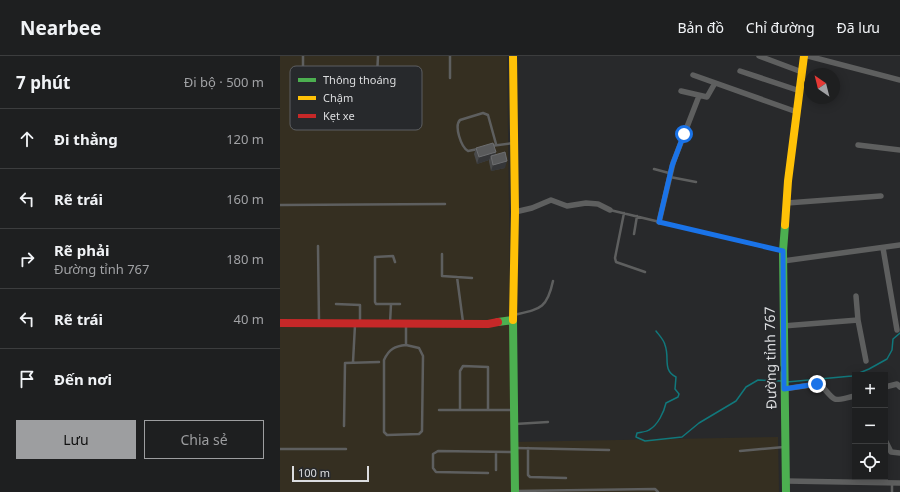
<!DOCTYPE html>
<html lang="vi">
<meta charset="utf-8">
<style>
:root{--surface:#1e1f20;--page:#2b2c2d;--text:#f1f3f6;--muted:#a1a2a5;--line:#3c3d3e;--accent:#9d9ea0}
body{margin:0;font-family:"Noto Sans",sans-serif;background:var(--page);color:var(--text)}
.controls{position:absolute;right:12px;bottom:12px;display:grid;overflow:hidden;border-radius:0px;box-shadow:0 2px 10px #0003}
.controls button{width:36px;height:36px;display:grid;place-items:center;padding:0;border:0;border-bottom:1px solid var(--line);background:var(--surface);color:var(--text);font:20px sans-serif}
.compass{position:absolute;left:524px;top:12px;width:36px;height:36px;border-radius:50%;background:var(--surface);box-shadow:0 2px 10px #0003;rotate:325deg}
.scale{position:absolute;left:12px;bottom:10px;width:77px;box-sizing:border-box;padding-left:4px;border:2px solid #dcdddf;border-top:0;font-size:11px;line-height:14px;white-space:nowrap;color:#dcdddf;-webkit-text-stroke:3px #27292c;paint-order:stroke}
.stop{position:absolute;width:12px;height:12px;margin:-9px;border:3px solid #1a73e8;border-radius:50%;background:#fff}
.stop.end{background:#1a73e8;border-color:#fff;box-shadow:0 1px 4px #0008}
.list{margin:0;padding:0;list-style:none}
h2{display:flex;justify-content:space-between;align-items:center;height:52px;margin:0;padding:0 16px;font-size:17px}
h2 small{font-size:13px;font-weight:400;color:var(--muted)}
.list li{display:grid;grid-template-columns:26px 1fr auto;gap:12px;align-items:center;box-sizing:border-box;height:60px;padding:0 16px;border-top:1px solid var(--line)}
.list b{display:block;font-size:15px;white-space:nowrap}
.list p{margin:0;font-size:13px;white-space:nowrap;color:var(--muted)}
.list em{font-size:13px;font-style:normal;color:var(--muted)}
.actions{display:flex;gap:8px;padding:12px 16px}
.actions a{flex:1;padding:9px 0;border:1px solid var(--accent);border-radius:0px;text-align:center;font-size:14px;color:var(--accent)}
.actions .main{background:var(--accent);color:#111}
.icon{flex:none;width:22px;height:22px;fill:none;stroke:currentColor;stroke-width:2;stroke-linecap:round;stroke-linejoin:round}
.map{position:relative;flex:none;width:620px;height:436px;overflow:hidden}
header{display:flex;align-items:center;gap:24px;box-sizing:border-box;height:56px;padding:0 20px;background:var(--surface);border-bottom:1px solid var(--line)}
header strong{font-size:19px}
nav{display:flex;gap:22px;margin-inline-start:auto;font-size:14px}
main{display:flex}
aside{flex:1;background:var(--surface)}
.map>svg:first-child{display:block}
</style>
<header>
<strong>Nearbee</strong>
<nav><a>Bản đồ</a><a>Chỉ đường</a><a>Đã lưu</a></nav>
</header>
<main>
<aside>
<h2>7 phút<small>Đi bộ · 500 m</small></h2>
<ul class="list">
<li><svg class="icon" aria-label="ahead" viewBox="0 0 24 24"><path d="M12 20V5M6 11l6-6 6 6"/></svg><div><b>Đi thẳng</b></div><em>120 m</em></li>
<li><svg class="icon" aria-label="left" viewBox="0 0 24 24"><path d="M17 20v-9H6M10 6l-5 5 5 5"/></svg><div><b>Rẽ trái</b></div><em>160 m</em></li>
<li><svg class="icon" aria-label="right" viewBox="0 0 24 24"><path d="M7 20v-9h11M14 6l5 5-5 5"/></svg><div><b>Rẽ phải</b><p>Đường tỉnh 767</p></div><em>180 m</em></li>
<li><svg class="icon" aria-label="left" viewBox="0 0 24 24"><path d="M17 20v-9H6M10 6l-5 5 5 5"/></svg><div><b>Rẽ trái</b></div><em>40 m</em></li>
<li><svg class="icon" aria-label="arrive" viewBox="0 0 24 24"><path d="M6 21V4h12l-3 4 3 4H6"/></svg><div><b>Đến nơi</b></div></li>
</ul>
<div class="actions"><a class="main">Lưu</a><a>Chia sẻ</a></div>
</aside>
<div class="map">
<svg width="620" height="436" viewBox="0 0 620 436">
<rect width="100%" height="100%" fill="#28292b"/>
<path fill="#352f21" d="M0,0H227L232,386L498,381L499,436H0Z"/>
<g fill="none" stroke-linecap="round" stroke-linejoin="round">
<path stroke="#11787c" stroke-width="1.5" d="M376,275C379,279 384,284 385,289C390,302 382,314 396,321L395,333L399,338L398,341L386,347C384,356 378,369 369,374C366,376 361,376 357,377L356,381L365,385L402,381L419,367L456,345L466,331L478,324L502,325
M507,326L572,320L589,313L607,303L612,294L613,283L620,277"/>
<path stroke="#5e5f5f" stroke-width="2.5" d="M97,20L98,0
M23,21V0
M170,22V0
M211,90L233,87
M198,93L188,95C181,91 174,70 180,64L203,57L208,59L216,88
M374,113L389,117
M390,121L416,126
M0,149L165,148
M330,154L500,195
M344,157L335,202L336,206L365,216
M354,178L357,160
M38,190L39,266
M162,198V220L192,222
M115,206L113,200L95,201V246L96,248H120
M177,221L183,266
M56,248L80,249V266
M234,259C260,253 267,253 273,225
M110,267L111,248
M126,289L139,292L143,300L142,375L139,378L107,379L104,376V304C109,293 115,290 126,289Z
M126,289V269
M73,306L75,269
M159,354H232
M180,354V315L183,310L208,311V354
M235,368L268,366
M64,370L65,307L99,306
M235,392L329,394
M248,392V419L250,421L286,422
M0,393H66
M460,395L504,391
M216,396V414
M208,417L156,416L153,412V398L158,395L232,396
M612,427V436
M236,435L375,433L378,436"/>
<path stroke="#5e5f5f" stroke-width="5.5" d="M479,0L522,16
M528,0L620,24
M460,15L520,35
M413,19L517,56
M401,35L427,41L435,27
M578,89L620,94
M507,147L601,140
M235,156L252,152L271,144L287,150L306,147L318,148L330,154
M379,166L393,107L419,40
M603,192L617,274
M503,205L620,189
M578,264L586,305
M503,270L578,264L576,240
M605,331L617,328L620,331
M504,333L537,328L541,329C557,347 551,345 575,340
M605,384L611,396L620,397
M506,425L620,427"/>
<path stroke="#4caf50" stroke-width="8" d="M505,169L503,195L506,436
M218,266L233,264L235,436"/>
<path stroke="#ffc107" stroke-width="8" d="M233,0L235,156L233,264
M505,169L508,125L524,0"/>
<path stroke="#c62828" stroke-width="8" d="M0,267L208,268L218,266"/>
</g>
<path fill="#494a4b" d="M196,92L216,96L215,99L225,112L211,115L209,106V104L197,108L194,98Z"/>
<path fill="#353638" d="M216,96L214,103L211,100L209,104L197,108L199,101Z
M227,105L225,112L211,115L213,109Z"/>
<path fill="#595a5b" stroke="#6d6e70" d="M213,87L216,96L199,101L196,92Z
M225,96L227,105L213,109L211,100Z"/>
<g fill="none" stroke-linecap="round" stroke-linejoin="round">
<path stroke="#1a73e8" stroke-width="5" d="M404,78L392,110L379,166L503,195L504,333L537,328"/>
</g>
<g text-anchor="middle" dominant-baseline="central" stroke-width="3.5" stroke-linejoin="round" paint-order="stroke">
<g font-size="14" fill="#dcdddf" stroke="#27292c">
<text transform="translate(490 302) rotate(-91)">Đường tỉnh 767</text>
</g>
</g>
<rect x="10" y="10" width="132" height="64" rx="6" fill="#27292c" stroke="#5d5f62" stroke-width="1"/>
<rect x="18" y="22" width="18" height="4" fill="#4caf50"/>
<rect x="18" y="40" width="18" height="4" fill="#ffc107"/>
<rect x="18" y="58" width="18" height="4" fill="#c62828"/>
<g font-size="11" fill="#dcdddf">
<text x="43" y="28">Thông thoáng</text>
<text x="43" y="46">Chậm</text>
<text x="43" y="64">Kẹt xe</text>
</g>
</svg>
<div class="controls">
<button>+</button>
<button>−</button>
<button><svg class="icon" aria-label="locate" viewBox="0 0 24 24"><circle cx="12" cy="12" r="6"/><path d="M12 2v4M12 18v4M2 12h4M18 12h4"/></svg></button>
</div>
<svg class="compass" viewBox="-18 -18 36 36"><path d="M0-13l5 13h-10z" fill="#e53935"/><path d="M0 13l5-13h-10z" fill="#a1a2a5"/></svg>
<div class="scale">100 m</div>
<div class="stop" style="left:404px;top:78px"></div>
<div class="stop end" style="left:537px;top:328px"></div>
</div>
</main>
